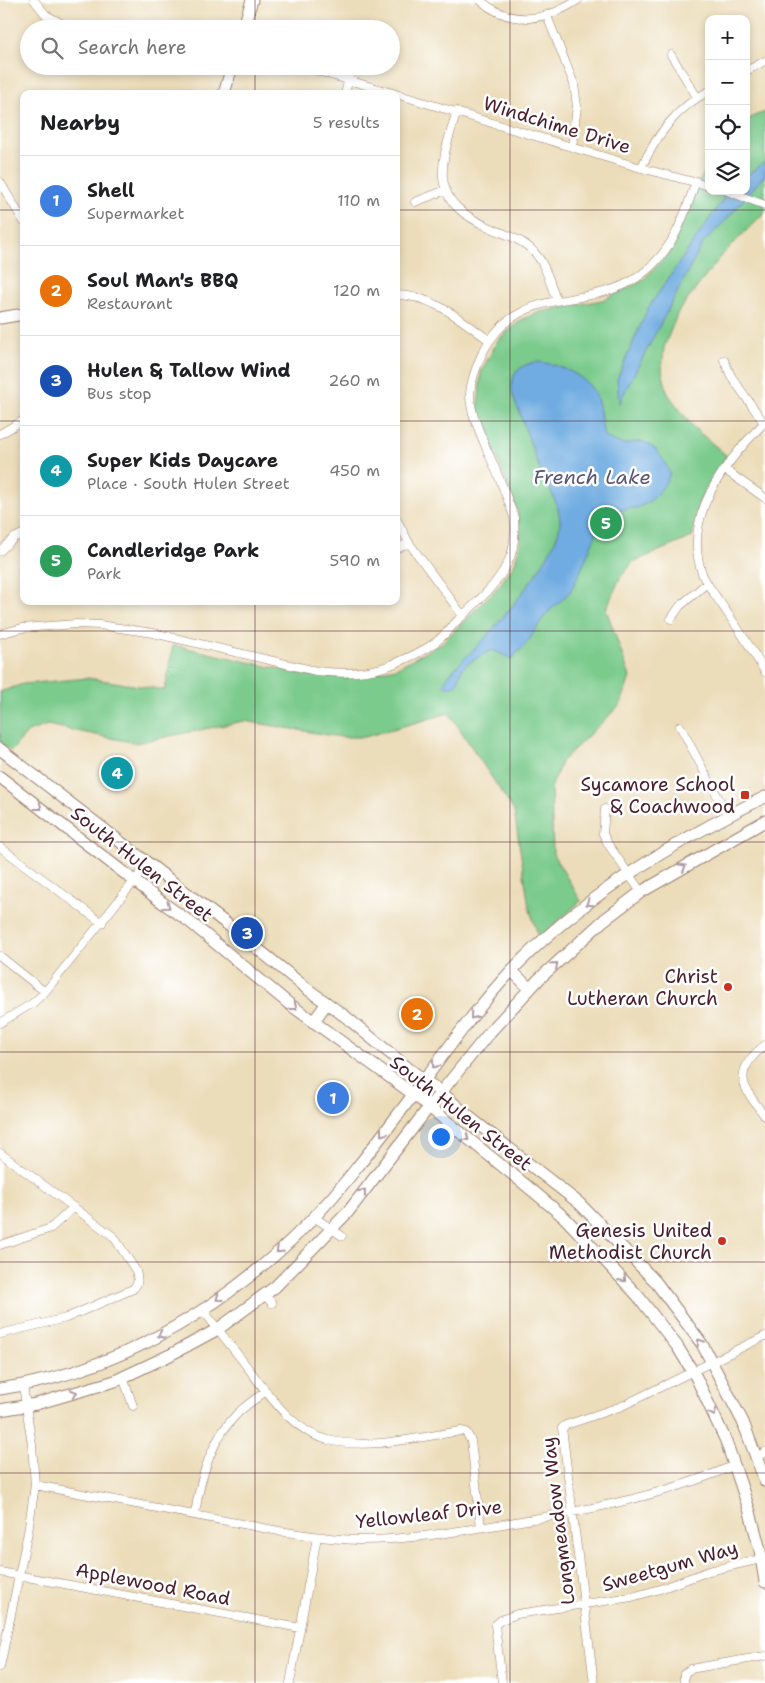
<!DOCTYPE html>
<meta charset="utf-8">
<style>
:root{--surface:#fff;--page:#f6f6f6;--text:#202124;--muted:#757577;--line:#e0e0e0;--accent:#ea580c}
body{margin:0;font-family:"Shantell Sans",sans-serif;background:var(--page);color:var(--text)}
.controls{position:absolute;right:15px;top:15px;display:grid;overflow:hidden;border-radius:10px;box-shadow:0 2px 8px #0003}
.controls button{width:45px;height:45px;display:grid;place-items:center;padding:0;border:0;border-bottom:1px solid var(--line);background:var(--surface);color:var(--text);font:25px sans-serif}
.you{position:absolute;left:440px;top:1136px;width:18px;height:18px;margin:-12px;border:4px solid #fff;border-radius:50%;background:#1a73e8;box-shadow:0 0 0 8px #1a73e833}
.badge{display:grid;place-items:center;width:32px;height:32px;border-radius:50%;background:var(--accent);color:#fff;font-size:16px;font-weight:700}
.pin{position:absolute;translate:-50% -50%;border:2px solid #fff;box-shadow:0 1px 5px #0006}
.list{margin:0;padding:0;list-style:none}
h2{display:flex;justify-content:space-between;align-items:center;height:65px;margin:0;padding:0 20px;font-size:21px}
h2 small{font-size:16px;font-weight:400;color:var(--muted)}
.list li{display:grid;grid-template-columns:32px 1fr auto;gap:15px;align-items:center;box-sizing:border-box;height:90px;padding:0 20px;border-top:1px solid var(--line)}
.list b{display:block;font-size:19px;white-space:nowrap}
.list p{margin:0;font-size:16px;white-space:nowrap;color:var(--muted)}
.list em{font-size:16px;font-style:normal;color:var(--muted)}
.icon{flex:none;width:28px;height:28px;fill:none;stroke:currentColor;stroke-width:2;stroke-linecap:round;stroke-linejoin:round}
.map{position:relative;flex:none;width:765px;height:1683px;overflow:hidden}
.search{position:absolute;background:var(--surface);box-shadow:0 2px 8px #0003;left:20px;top:20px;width:380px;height:55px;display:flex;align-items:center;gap:12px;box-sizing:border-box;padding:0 18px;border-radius:28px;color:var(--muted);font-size:19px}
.panel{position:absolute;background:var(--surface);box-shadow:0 2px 8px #0003;left:20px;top:90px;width:380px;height:515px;border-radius:10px}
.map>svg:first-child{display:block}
</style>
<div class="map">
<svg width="765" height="1683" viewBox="0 0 765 1683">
<rect width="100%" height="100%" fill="#fff"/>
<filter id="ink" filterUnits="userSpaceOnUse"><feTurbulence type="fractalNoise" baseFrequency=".02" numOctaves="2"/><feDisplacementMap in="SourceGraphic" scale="10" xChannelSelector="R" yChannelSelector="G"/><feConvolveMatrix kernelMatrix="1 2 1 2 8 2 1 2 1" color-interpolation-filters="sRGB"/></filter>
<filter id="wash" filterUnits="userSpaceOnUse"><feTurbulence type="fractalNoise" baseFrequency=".0096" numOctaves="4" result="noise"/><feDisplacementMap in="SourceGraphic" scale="20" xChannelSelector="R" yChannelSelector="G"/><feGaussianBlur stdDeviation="1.12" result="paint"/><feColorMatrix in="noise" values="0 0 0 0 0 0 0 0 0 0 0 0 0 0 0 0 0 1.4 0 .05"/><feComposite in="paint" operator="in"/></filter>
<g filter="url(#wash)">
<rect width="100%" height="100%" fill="#ecddba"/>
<path fill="#7acb8c" stroke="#62755c" d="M765,112V212L722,255L678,312L664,347L662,371L668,394L693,427L727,456L699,502L692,537L633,562L620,578L606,609L630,677L621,704L561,762L551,788L553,854L581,901L539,938L529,907L514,811L449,713L365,737H341L244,721L136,743L47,725L28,732L11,751L0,742V692L23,684L88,678L165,690L173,645L302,674L347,678L396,668L442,643L500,585L515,563L520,543L517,509L478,410L481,372L498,340L521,320L539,312L602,300L642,281L670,252L692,194L709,164V191H746V121L754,116Z"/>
<path fill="#6face1" stroke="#5c6686" d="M765,162V175L727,219L703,243L619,403L617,379L648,308L728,192L746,191V176Z
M536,362C558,363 589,376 597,398C601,410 601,424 604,436C610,439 616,443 623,444C629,444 636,441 643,442C656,445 666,462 670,474C663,489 651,505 634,508C626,509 620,509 612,514C596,526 590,550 582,568C579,575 575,581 572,589C565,599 553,606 545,616C537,625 533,636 525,645C521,650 516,653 512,659L492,650C483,655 471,660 464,667C458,672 461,681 455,685C451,688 448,686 443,685C451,669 466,658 478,645C499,624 562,549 560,521C559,503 548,487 541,472C533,452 526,431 519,411C516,404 511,394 512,386C512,371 523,364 536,362Z"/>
</g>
<g filter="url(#ink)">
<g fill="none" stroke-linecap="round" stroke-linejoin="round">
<defs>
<path id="street" d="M34,0L46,15L72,29
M480,0C511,27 546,21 578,0
M547,16L574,84L577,106L572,147
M671,55L697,97
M300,66L396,94
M746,71L765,61
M345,94L352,66
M396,94L641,168L709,186
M457,111C440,166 426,201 491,228C505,234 523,240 534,252C546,264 550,285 557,300
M641,168C657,135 676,108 709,91
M0,182L24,222
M727,191L765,205
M415,202L446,190
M396,295C433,295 461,320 489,340
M724,360L731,376L764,423
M765,422C726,461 680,517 703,576C709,588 719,600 726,611C740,631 753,651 765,672
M0,434L24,420
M724,469L765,498
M396,518L409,543L463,616
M396,549L409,543
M0,551L14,538L24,533
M671,619L680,606L707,583
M0,634L22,628L76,624L99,625L153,633L316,671C340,674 364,674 388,666C404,660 422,652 436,642C444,636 451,627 458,620C478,601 501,582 511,555C515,543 515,530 514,517C506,494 497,472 487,450C480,432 471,415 470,396C470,381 477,365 483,352C519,282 587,312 638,277C673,252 683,220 696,181
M680,726L728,816
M605,809L603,834L608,844L641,892
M0,847L102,923
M0,956L45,992
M0,1023L33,1003L45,992L148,864
M765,1045C731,1072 742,1087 765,1116
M0,1153L114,1237L136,1271C138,1278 139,1284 133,1289L66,1318L0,1334
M314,1217L342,1236
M0,1245L51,1228L74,1207
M265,1295L272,1303
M203,1310C217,1328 231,1346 245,1364C267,1392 291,1431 328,1440C370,1450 419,1437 461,1431L466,1432L471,1441L481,1527
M123,1377L133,1406
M757,1457L765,1452
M35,1485L279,1531C306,1535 334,1540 362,1540C407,1540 453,1532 497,1525C578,1512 659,1498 735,1465
M195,1514C200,1479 210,1441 236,1415C244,1406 256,1399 266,1391
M0,1572L300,1628
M0,1667L28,1532L35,1485L32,1445L23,1386
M290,1683L317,1537
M502,1683L495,1625L501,1620L517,1614L632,1597L660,1589L709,1571L765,1558
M594,1683L562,1428L566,1425L622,1406L765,1336
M684,1683V1674L690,1669L765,1656"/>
<path id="secondary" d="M243,29L252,0
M224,94L232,66
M0,318L24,314
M0,749L232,928L306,988L346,1017L409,1069L441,1092L468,1116L579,1203L655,1281L702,1344L743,1422L765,1481
M0,777L163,903L190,922L288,1003L413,1094L533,1191L565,1218L638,1296L677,1346L696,1377L726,1441L750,1512L760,1550L765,1582
M512,971L530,989
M313,1022L327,1003
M0,1389C142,1368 267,1281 355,1170C380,1139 404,1107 428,1075C455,1039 481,1003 512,970C583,896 674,842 765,797
M0,1410L36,1404L115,1381L170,1355L218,1329L275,1287L348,1212L429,1107L489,1033L539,979L604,920L641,892L765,821"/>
</defs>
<use href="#street" stroke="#9b7e72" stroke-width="9"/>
<use href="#secondary" stroke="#9b7e72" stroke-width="13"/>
<use href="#street" stroke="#fff" stroke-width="8"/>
<use href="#secondary" stroke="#fff" stroke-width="11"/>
</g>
<defs><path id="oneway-chevron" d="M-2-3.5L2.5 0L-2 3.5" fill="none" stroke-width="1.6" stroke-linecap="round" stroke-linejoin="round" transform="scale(1.25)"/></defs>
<g stroke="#ae9aa0">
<use href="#oneway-chevron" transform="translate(39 807) rotate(38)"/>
<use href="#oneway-chevron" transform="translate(683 867) rotate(-30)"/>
<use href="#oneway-chevron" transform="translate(589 903) rotate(145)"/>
<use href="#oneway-chevron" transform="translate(167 906) rotate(36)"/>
<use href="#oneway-chevron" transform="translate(555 965) rotate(-42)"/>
<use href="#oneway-chevron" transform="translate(294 1007) rotate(38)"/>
<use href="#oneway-chevron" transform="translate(473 1016) rotate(129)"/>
<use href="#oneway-chevron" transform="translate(435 1065) rotate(127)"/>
<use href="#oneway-chevron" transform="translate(383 1133) rotate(127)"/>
<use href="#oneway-chevron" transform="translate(466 1138) rotate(39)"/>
<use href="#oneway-chevron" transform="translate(363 1192) rotate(-52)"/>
<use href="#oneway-chevron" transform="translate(279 1250) rotate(137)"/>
<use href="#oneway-chevron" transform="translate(623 1279) rotate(48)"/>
<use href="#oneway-chevron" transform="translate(219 1298) rotate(144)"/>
<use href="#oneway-chevron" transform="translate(161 1335) rotate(154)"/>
<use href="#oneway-chevron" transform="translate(700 1342) rotate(-123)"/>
<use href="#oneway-chevron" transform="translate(74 1393) rotate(-16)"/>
<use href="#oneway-chevron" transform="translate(713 1413) rotate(65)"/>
</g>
</g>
<path fill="none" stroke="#4a1f2b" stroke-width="1" stroke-opacity="0.55" d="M255,0V29M510,0V1683M255,66V94M0,210H24M396,210H765M0,421H24M396,421H765M255,601V1683M0,631H765M0,842H765M0,1052H765M0,1262H765M0,1473H765"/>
<g fill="#c8321e" stroke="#fff" stroke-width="2">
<rect x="740" y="790" width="10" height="10" rx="2.5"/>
<circle cx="728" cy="987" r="5"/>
<circle cx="722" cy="1241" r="5"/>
</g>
<g text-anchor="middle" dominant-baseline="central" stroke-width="5" stroke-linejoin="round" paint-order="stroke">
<g font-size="19" fill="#4a1f2b" stroke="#fff">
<text transform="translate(557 125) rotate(17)">Windchime Drive</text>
<text transform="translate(142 864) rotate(38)">South Hulen Street</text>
<text transform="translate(461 1113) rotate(38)">South Hulen Street</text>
<text transform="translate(429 1514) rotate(-6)">Yellowleaf Drive</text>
<text transform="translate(558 1521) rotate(-97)">Longmeadow Way</text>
<text transform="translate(670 1566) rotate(-16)">Sweetgum Way</text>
<text transform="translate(153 1584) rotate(11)">Applewood Road</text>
</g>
<g font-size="19" fill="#4a1f2b" stroke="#fff" text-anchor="end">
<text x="735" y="784">Sycamore School<tspan x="735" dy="22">&amp; Coachwood</tspan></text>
<text x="718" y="976">Christ<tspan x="718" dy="22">Lutheran Church</tspan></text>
<text x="712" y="1230">Genesis United<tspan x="712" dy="22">Methodist Church</tspan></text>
</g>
<g font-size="20" font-style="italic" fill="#595774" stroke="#fff">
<text x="592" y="477">French Lake</text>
</g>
</g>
</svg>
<div class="controls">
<button>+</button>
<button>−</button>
<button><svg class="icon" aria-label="locate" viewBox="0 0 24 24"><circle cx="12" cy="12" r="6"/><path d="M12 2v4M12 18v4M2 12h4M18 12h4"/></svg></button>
<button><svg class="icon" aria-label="layers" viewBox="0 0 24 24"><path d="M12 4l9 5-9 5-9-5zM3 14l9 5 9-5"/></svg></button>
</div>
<div class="you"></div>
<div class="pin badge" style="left:333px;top:1098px;background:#3f7fe0">1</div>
<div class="pin badge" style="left:417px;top:1014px;background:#e8710a">2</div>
<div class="pin badge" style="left:247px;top:933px;background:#1a4fb4">3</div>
<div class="pin badge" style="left:117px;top:773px;background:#0f9aa8">4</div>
<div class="pin badge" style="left:606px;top:523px;background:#2e9e5b">5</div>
<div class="search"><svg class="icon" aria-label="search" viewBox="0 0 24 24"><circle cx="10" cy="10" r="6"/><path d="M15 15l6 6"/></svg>Search here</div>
<section class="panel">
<h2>Nearby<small>5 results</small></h2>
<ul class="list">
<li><span class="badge" style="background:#3f7fe0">1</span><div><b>Shell</b><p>Supermarket</p></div><em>110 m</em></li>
<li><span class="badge" style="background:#e8710a">2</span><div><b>Soul Man's BBQ</b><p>Restaurant</p></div><em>120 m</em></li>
<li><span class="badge" style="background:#1a4fb4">3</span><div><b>Hulen &amp; Tallow Wind</b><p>Bus stop</p></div><em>260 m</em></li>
<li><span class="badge" style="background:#0f9aa8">4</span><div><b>Super Kids Daycare</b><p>Place · South Hulen Street</p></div><em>450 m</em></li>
<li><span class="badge" style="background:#2e9e5b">5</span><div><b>Candleridge Park</b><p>Park</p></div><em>590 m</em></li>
</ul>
</section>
</div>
